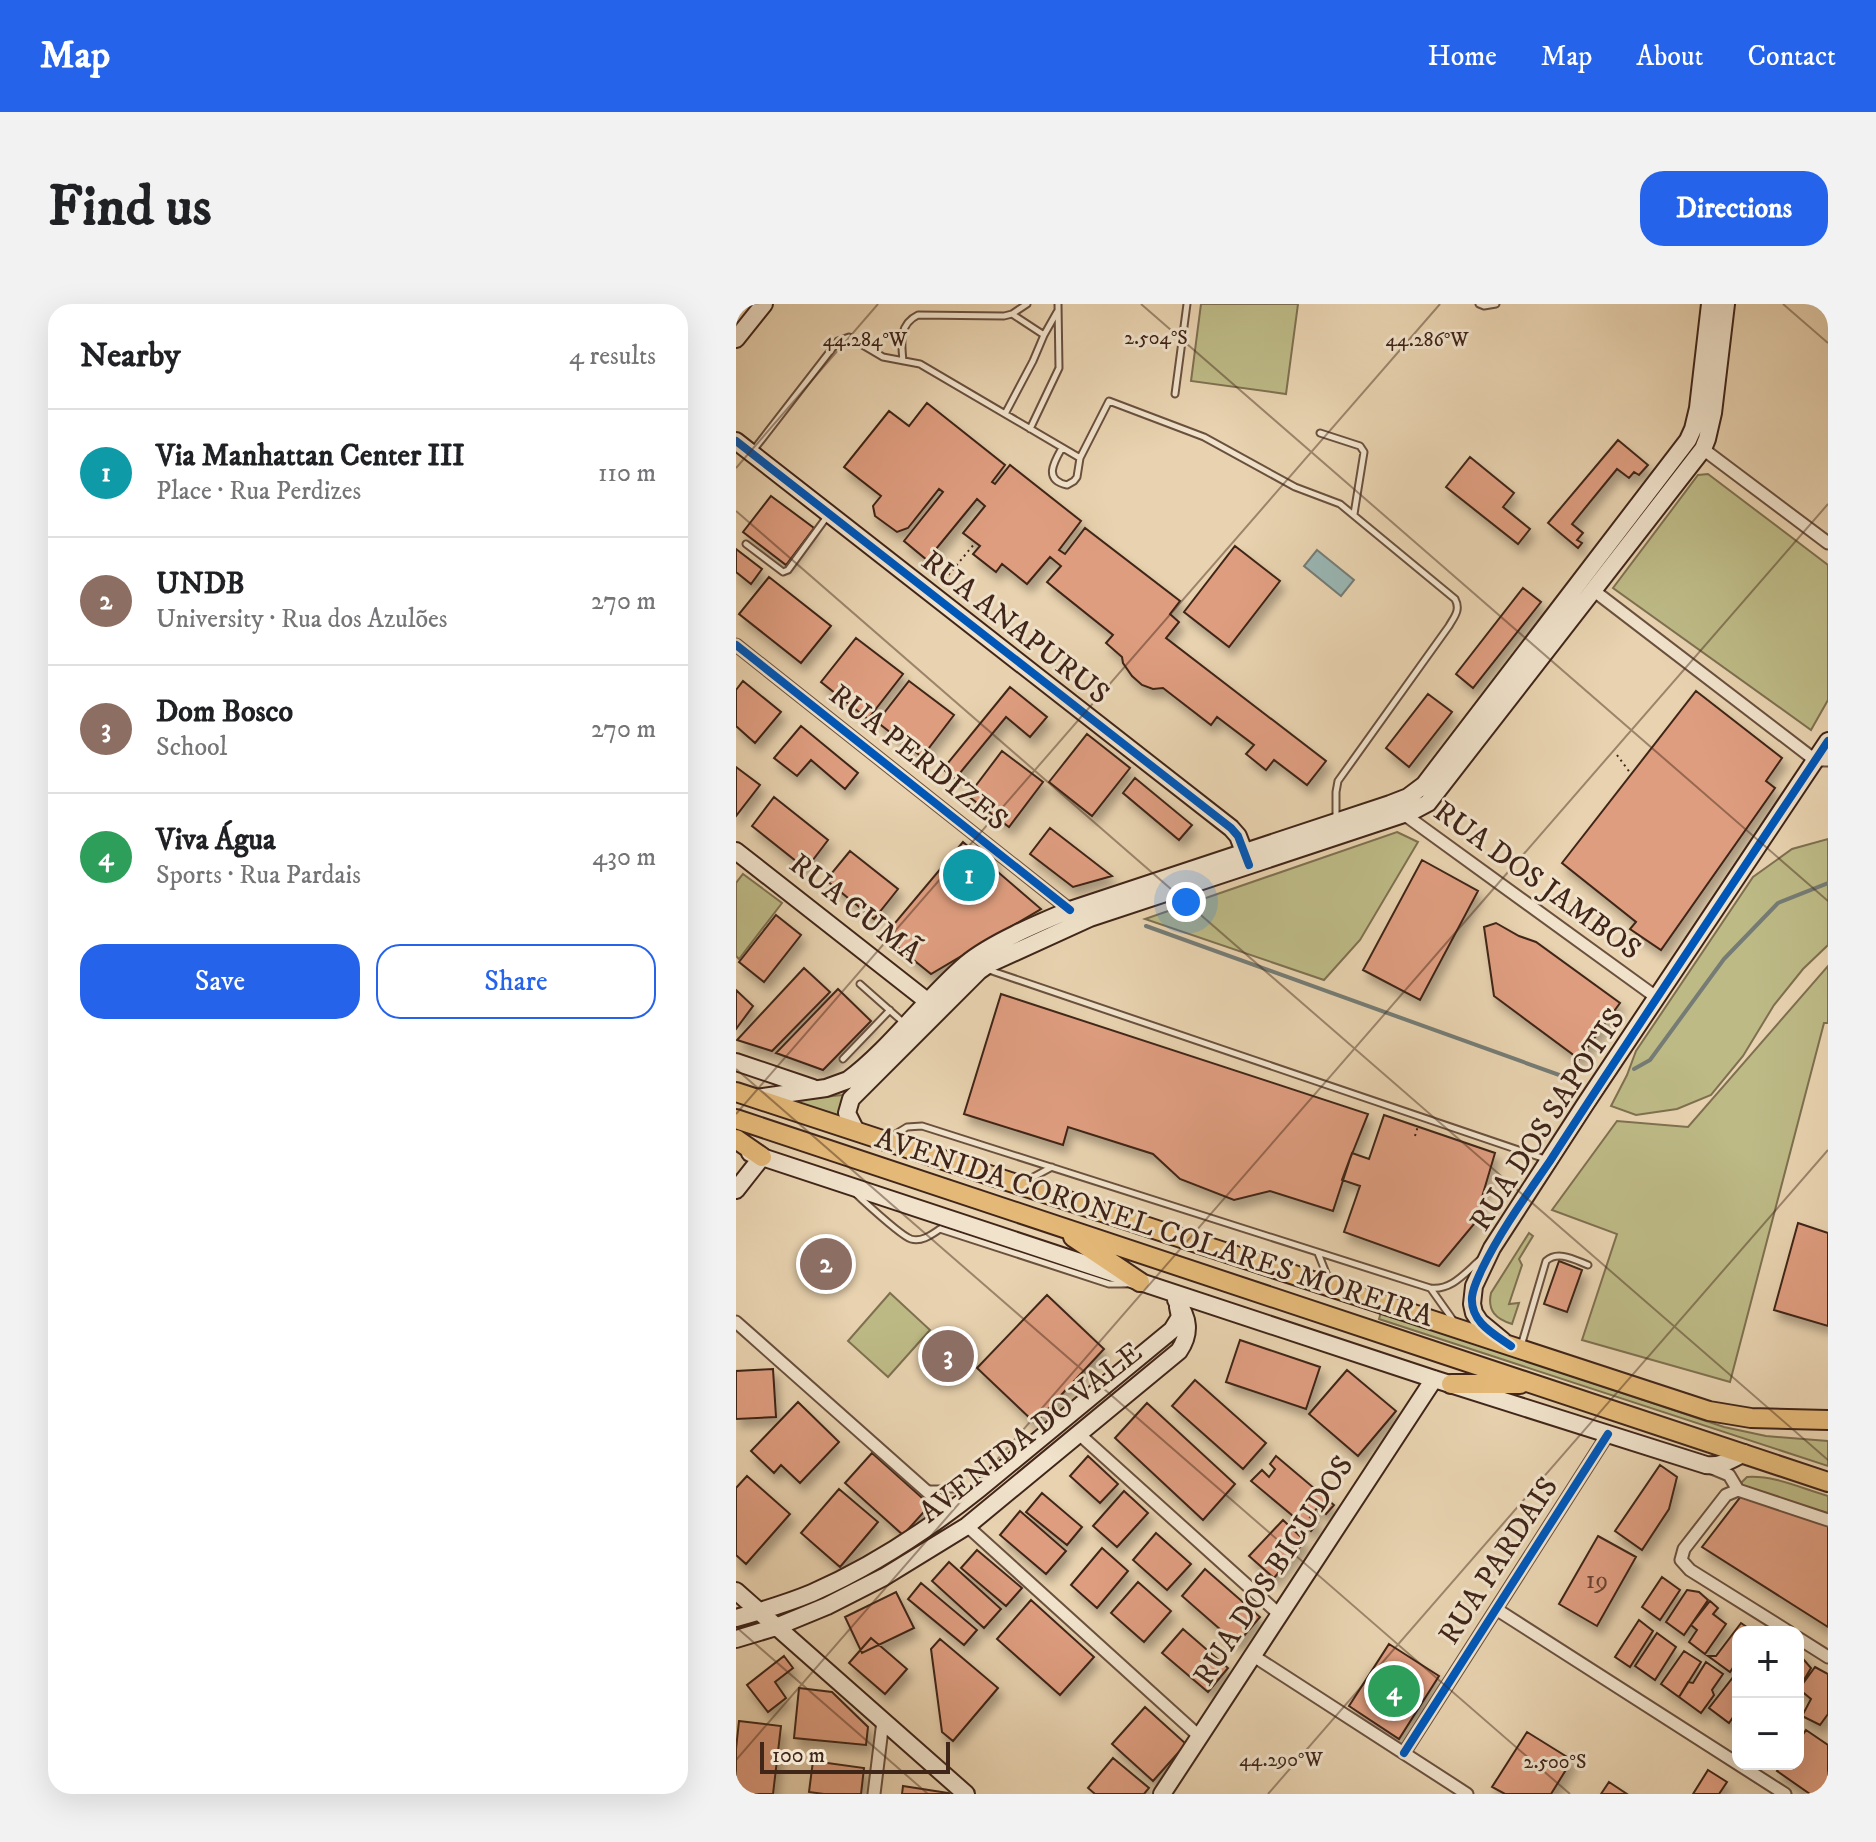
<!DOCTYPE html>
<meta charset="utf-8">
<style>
:root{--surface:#fff;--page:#f2f2f2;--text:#202124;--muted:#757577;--line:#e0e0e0;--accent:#2563eb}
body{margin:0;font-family:"IM FELL DW Pica",serif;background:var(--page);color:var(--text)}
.controls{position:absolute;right:24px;bottom:24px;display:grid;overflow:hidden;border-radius:16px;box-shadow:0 8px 32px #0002}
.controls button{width:72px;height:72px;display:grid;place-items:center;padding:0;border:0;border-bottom:2px solid var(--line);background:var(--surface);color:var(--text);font:40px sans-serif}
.scale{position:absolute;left:24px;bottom:20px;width:190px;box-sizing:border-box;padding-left:8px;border:4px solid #402519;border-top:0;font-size:22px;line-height:28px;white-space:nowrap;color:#402519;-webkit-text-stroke:6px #f0e2cb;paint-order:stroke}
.you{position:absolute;left:450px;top:598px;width:28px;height:28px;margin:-20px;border:6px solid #fff;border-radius:50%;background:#1a73e8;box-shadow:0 0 0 12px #1a73e833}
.badge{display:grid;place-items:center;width:52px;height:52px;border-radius:50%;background:var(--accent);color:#fff;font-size:26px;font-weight:700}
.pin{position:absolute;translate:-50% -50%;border:4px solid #fff;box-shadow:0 2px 8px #0006}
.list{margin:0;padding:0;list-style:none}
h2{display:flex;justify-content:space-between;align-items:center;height:104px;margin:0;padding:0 32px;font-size:34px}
h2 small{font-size:26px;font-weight:400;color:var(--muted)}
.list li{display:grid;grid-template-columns:52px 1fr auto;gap:24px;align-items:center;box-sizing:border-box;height:128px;padding:0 32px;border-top:2px solid var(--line)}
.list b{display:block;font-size:30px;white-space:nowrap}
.list p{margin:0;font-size:26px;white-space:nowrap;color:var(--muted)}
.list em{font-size:26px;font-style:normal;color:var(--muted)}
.actions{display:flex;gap:16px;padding:24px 32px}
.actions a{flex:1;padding:18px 0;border:2px solid var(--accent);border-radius:24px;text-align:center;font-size:28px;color:var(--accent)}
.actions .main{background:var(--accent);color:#fff}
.map{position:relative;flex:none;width:1092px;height:1490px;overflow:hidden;border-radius:24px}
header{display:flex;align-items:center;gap:48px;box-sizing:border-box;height:112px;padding:0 40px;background:var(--accent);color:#fff}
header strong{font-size:38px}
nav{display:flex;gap:44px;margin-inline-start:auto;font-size:28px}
.intro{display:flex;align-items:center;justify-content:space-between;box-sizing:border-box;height:192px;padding:0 48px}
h1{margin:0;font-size:56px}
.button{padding:20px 36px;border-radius:24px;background:var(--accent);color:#fff;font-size:28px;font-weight:700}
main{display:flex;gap:48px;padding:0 48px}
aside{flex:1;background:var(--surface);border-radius:24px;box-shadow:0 8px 32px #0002}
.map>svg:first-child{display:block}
</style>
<header>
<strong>Map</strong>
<nav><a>Home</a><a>Map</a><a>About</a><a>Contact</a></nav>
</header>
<div class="intro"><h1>Find us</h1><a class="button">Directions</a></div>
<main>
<aside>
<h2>Nearby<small>4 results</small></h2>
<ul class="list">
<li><span class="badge" style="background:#0f9aa8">1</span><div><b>Via Manhattan Center III</b><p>Place · Rua Perdizes</p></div><em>110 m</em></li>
<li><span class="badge" style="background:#8d6e63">2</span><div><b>UNDB</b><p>University · Rua dos Azulões</p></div><em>270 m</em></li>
<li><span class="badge" style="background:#8d6e63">3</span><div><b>Dom Bosco</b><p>School</p></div><em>270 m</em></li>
<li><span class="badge" style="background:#2e9e5b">4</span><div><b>Viva Água</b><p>Sports · Rua Pardais</p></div><em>430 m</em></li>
</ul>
<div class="actions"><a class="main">Save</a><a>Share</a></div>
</aside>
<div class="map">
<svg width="1092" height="1490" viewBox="0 0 1092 1490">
<defs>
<filter id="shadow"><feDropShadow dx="4.5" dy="8" stdDeviation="4" flood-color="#0004"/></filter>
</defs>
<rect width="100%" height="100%" fill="#e8d2af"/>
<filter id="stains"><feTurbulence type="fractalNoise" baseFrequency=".0025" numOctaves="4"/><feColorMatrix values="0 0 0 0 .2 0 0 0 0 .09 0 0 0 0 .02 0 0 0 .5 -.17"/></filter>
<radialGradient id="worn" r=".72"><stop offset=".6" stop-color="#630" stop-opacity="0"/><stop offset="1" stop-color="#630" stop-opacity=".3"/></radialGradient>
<path fill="#bdba86" stroke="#7e7050" stroke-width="2" d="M465,0H562L550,90L455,77Z
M972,170L1092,261V396L1075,426L877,284L962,171Z
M661,528L682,538L624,636L588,676L409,615Z
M1092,535V641L1067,665L1038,701L1007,752L975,791L941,805L900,811L875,802L891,771L900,747L1017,573L1056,545Z
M7,570L46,599L3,655L0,652V579Z
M1092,662V719H1088L994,1078L846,1036L881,930L816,906L881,817L952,823Z
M117,785L105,814L50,797L106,791Z
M793,929L797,932L783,955L786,961L773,1000L783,999L776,1020C760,1015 751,1007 755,989Z
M154,989L194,1026L152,1073L112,1037Z
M645,1008L988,1123L1030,1132L1092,1137V1162L643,1015Z
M1011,1173C1038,1171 1067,1185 1092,1192V1213L1006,1185V1178Z"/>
<path fill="#99b6b3" stroke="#757c75" stroke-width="2" d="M581,246L618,276L605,292L568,262Z"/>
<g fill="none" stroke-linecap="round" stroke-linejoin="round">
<path stroke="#757c75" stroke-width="4" d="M410,622L840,777
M898,765L914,756L988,655L1042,599L1092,579"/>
</g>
<path fill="#de9d7f" stroke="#402519" stroke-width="2" filter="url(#shadow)" d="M191,99L269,161L256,178L259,180L274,161L345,217L323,246L329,250L349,224L444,297L434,310L443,318L430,334L590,457L571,481L538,456L530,466L510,450L518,441L481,413L475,421L427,384L417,385L406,381L396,372L387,359L386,353L370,339L377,331L311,278L325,262L314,253L291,280L266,260L260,268L237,250L244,242L227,229L249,202L241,195L191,256L168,237L207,188L203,185L172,224L161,228L139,212L137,202L145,192L108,163L153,107L173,122Z
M882,136L912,161L903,171L898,168L893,174L881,165L836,220L847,229L841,236L846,239L842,244L812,219Z
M734,153L778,189L767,203L794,225L782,240L710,183Z
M35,192L78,224L50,261L7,228Z
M499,242L544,277L493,343L448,308Z
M0,245L26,265L15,280L0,268Z
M33,273L95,322L65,359L3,310Z
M787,284L805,298L737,384L720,370Z
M120,334L167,370L132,415L85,378Z
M7,377L45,408L19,439L0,422V386Z
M173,377L218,411L186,453L141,418Z
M274,383L311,413L294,433L270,413L219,475L207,465Z
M960,387L1046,454L1030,477L1039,484L925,646L894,625L900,618L826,559Z
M692,390L716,408L673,463L650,444Z
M65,422L122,469L109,485L75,456L61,472L38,454Z
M351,430L394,464L356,512L313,478Z
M266,447L307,478L273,523L232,492Z
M0,463L24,481L0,512Z
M399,474L456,521L443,536L387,489Z
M38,493L92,536L70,565L16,522Z
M314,524L376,572L337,583L294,550Z
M227,538L305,605L195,670L148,632Z
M114,547L162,585L138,615L90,576Z
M686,556L742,587L684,696L627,666Z
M40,611L65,631L28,678L3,658Z
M760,619L783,632L800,638L884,699L843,755L758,692L748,623Z
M68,664L94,688L36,747L1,736Z
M102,685L135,717L87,766L40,749Z
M0,686L17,702L0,725Z
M265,690L632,810L614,855L597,907L534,887L498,896L444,875L417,850L332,823L327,841L228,810Z
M648,811L759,849L738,920L703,962L608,928L624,882L606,876L616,849L633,855Z
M1062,919L1092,929V1022L1038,1006Z
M823,957L846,966L831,1008L808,1000Z
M311,991L368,1045L299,1119L241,1064Z
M504,1036L584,1063L570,1105L490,1078Z
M37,1065L40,1113L0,1115V1067Z
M611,1066L660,1107L622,1152L573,1110Z
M459,1076L530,1139L507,1165L436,1102Z
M62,1098L103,1138L64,1179L45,1161L38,1169L15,1147Z
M411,1099L499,1180L467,1216L379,1134Z
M136,1149L194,1201L167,1231L109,1179Z
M352,1152L382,1180L364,1199L334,1172Z
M540,1152L598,1201L590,1210L582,1203L574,1213L582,1219L575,1227L515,1177L526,1166L533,1173L539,1165L534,1160Z
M924,1161L941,1173L933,1205L906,1246L879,1227Z
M11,1172L54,1210L10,1260L0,1251V1184Z
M103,1185L142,1218L104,1263L65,1229Z
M388,1187L412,1209L381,1243L357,1222Z
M306,1189L346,1223L331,1241L290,1208Z
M1006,1191L1092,1217V1323L966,1243Z
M284,1207L330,1247L310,1270L264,1231Z
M547,1216L569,1237L538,1274L513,1252Z
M420,1229L455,1260L431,1286L397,1256Z
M862,1232L900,1253L861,1322L823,1300Z
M366,1244L392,1267L361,1304L335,1281Z
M241,1246L286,1284L270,1302L225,1264Z
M213,1258L265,1305L248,1324L196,1277Z
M469,1265L524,1313L501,1340L446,1292Z
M926,1273L944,1286L924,1316L906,1303Z
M402,1278L435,1307L408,1338L375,1309Z
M185,1279L241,1326L228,1341L172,1295Z
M951,1286L963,1288L972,1296L948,1331L930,1318Z
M160,1288L178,1324L126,1349L109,1313Z
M295,1296L358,1353L324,1391L261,1335Z
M974,1297L982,1304L977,1310L990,1320L969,1350L953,1338L961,1326L955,1321Z
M903,1316L917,1327L894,1363L879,1353Z
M1005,1319L1018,1328H1002V1356L994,1368L972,1352H980Z
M447,1325L492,1364L472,1388L426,1349Z
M921,1329L940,1343L919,1376L899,1362Z
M135,1334L171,1365L149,1390L113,1359Z
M204,1335L262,1384L217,1437L206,1428L195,1345Z
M653,1340L703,1372L663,1435L613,1402Z
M948,1347L965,1358L943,1393L925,1380Z
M1062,1349L1075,1364L1062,1386Z
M48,1352L57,1364L39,1378L50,1394L32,1408L11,1381Z
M970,1358L987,1370L976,1386L978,1391L965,1409L943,1393L952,1378L957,1379Z
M1079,1363L1092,1370V1410L1084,1421L1066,1412L1075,1395L1063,1385Z
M998,1372L1002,1375V1406L993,1419L973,1404Z
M63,1384L96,1388L132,1423L130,1441L58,1434Z
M409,1403L450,1440L417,1477L376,1440Z
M3,1417L45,1422L37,1490H0V1445Z
M1070,1426L1092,1441V1478L1084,1490H1074L1041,1467L1046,1460H1062V1438Z
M791,1428L836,1456L815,1490H769L756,1483Z
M377,1454L413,1484L408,1490H359L352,1484Z
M77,1457L128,1464L125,1490H88L73,1488Z
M972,1466L991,1478L983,1490H957Z
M873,1478L891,1490H865Z
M167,1482L212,1489L214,1490H166Z"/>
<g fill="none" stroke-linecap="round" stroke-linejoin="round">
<defs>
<path id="lane" d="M743,0L748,2L760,0
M276,10L308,31
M167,57C165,38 163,20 182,11L268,12L276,10L291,0
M439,90L451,0
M269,110L297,57L308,31L321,8
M294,125L323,64L322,0
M584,129L624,142L628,148L618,210
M326,144C318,158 307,176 331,181L338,177L341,173L344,154L373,97L468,133L559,183L604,200L719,295C725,306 718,313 713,322L602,477L600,488V513
M16,148L102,37L113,33L147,53L184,60L344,154
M10,240L47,268L52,266L90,214
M250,665L809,855
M124,680L168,719
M107,755L154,706
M153,834L171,823L186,822L694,984C715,987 729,969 744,956
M290,877L316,863
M121,891C131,900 165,932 175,935C186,938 195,931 204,925
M204,925L373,980H390
M582,949L594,979
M695,985L717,1016
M785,1042L810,957C822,946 839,956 852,961
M192,1185H234"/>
<path id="street" d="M967,145L1092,239
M857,286L1079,456H1092
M0,341L334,606
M665,508L920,693
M0,1018L213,1207
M343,1130L543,1310
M976,1164L993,1171L1002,1186L1092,1216
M1002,1186L990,1191L948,1245L945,1256L954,1266L1053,1328
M231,1222L463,1432
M760,1305L1049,1490
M1062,1334L1092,1353
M516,1351L731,1490
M668,1449L872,1130
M138,1490L147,1417"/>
<path id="secondary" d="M0,35L28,0
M0,137L495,524L502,532L512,558
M0,547L200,704
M0,758L77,784
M20,794L90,784L112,776C155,744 189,695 230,660C255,639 303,619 334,606L654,500L672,493L688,481L952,136L957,125L962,104L974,0
M120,827L111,809L115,795L243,667L253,660L354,614L677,507L692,499L967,145L971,135L977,109L990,0
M14,849L698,1075L970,1161C984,1163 995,1156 1008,1149
M0,886L26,853
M767,1037L744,1018L738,1009L736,1000L738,982L756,944L850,799L1092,437
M0,1287L230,1490
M0,1314C25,1307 52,1299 76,1289C135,1263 193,1225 243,1185L436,1026L444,1013L442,1003
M0,1335L40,1323L91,1302L148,1273L231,1222L443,1047C455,1029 453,1014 440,996
M426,1490L698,1075"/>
<path id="primary" d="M0,788L973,1107L1015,1114L1092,1116
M0,815L1092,1178
M0,835L26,853
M337,933L404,978
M715,1080H784"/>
</defs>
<use href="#lane" stroke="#6a503e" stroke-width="9"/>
<use href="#street" stroke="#6a503e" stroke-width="15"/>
<use href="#secondary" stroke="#402519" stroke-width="20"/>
<use href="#primary" stroke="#402519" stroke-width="22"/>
<path stroke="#402519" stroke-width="2" stroke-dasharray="2 4" stroke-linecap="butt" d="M205,280L239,239
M881,451L895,470
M679,832L682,822"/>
<use href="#lane" stroke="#f0e2cb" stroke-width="5"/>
<use href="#street" stroke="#f0e2cb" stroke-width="11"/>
<use href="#secondary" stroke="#f0e2cb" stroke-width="16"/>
<use href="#primary" stroke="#e4b978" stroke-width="18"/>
<defs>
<path id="cycleway" d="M0,137L495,524L502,532L513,561
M0,341L334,606
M775,1042C758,1030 734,1018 736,993C737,983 742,974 746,965C765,926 790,892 814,857C905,716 999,577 1092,437
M668,1449L872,1130"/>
</defs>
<use href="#cycleway" stroke="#f0e2cb" stroke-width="13"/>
<use href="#cycleway" stroke="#0057b8" stroke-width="8"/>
</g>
<path fill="none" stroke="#402519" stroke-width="2" stroke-opacity="0.45" d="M405,0L1092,597M1047,0L1092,39M0,164L142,0M0,207L1092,1156M0,765L834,1490M0,810L704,0M0,1323L192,1490M0,1456L1092,200M532,1490L1092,846"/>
<g text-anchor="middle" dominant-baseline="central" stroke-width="6" stroke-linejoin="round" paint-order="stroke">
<g font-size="26" fill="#684332">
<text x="861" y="1276">19</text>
</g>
<g font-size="30" fill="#402519" stroke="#f0e2cb">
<text transform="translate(279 324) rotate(38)">RUA ANAPURUS</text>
<text transform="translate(182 454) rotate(38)">RUA PERDIZES</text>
<text transform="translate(801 577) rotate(36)">RUA DOS JAMBOS</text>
<text transform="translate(119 605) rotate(38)">RUA CUMÃ</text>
<text transform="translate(812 816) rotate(-57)">RUA DOS SAPOTIS</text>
<text transform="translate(418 924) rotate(18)">AVENIDA CORONEL COLARES MOREIRA</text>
<text transform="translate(295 1129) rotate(-38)">AVENIDA DO VALE</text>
<text transform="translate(763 1257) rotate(-57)">RUA PARDAIS</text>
<text transform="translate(538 1267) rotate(-57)">RUA DOS BICUDOS</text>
</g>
</g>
<g font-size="20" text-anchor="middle" fill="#402519" stroke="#f0e2cb" stroke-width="6" stroke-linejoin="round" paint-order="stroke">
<text x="420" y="40">2.504°S</text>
<text x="129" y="42">44.284°W</text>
<text x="691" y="42">44.286°W</text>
<text x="545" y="1462">44.290°W</text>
<text x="819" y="1464">2.500°S</text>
</g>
<rect width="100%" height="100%" filter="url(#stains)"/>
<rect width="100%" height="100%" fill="url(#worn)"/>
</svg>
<div class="controls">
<button>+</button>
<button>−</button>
</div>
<div class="scale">100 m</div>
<div class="you"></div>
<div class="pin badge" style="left:233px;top:571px;background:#0f9aa8">1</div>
<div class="pin badge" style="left:90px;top:960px;background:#8d6e63">2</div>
<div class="pin badge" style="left:212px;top:1052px;background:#8d6e63">3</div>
<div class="pin badge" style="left:658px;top:1387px;background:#2e9e5b">4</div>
</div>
</main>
